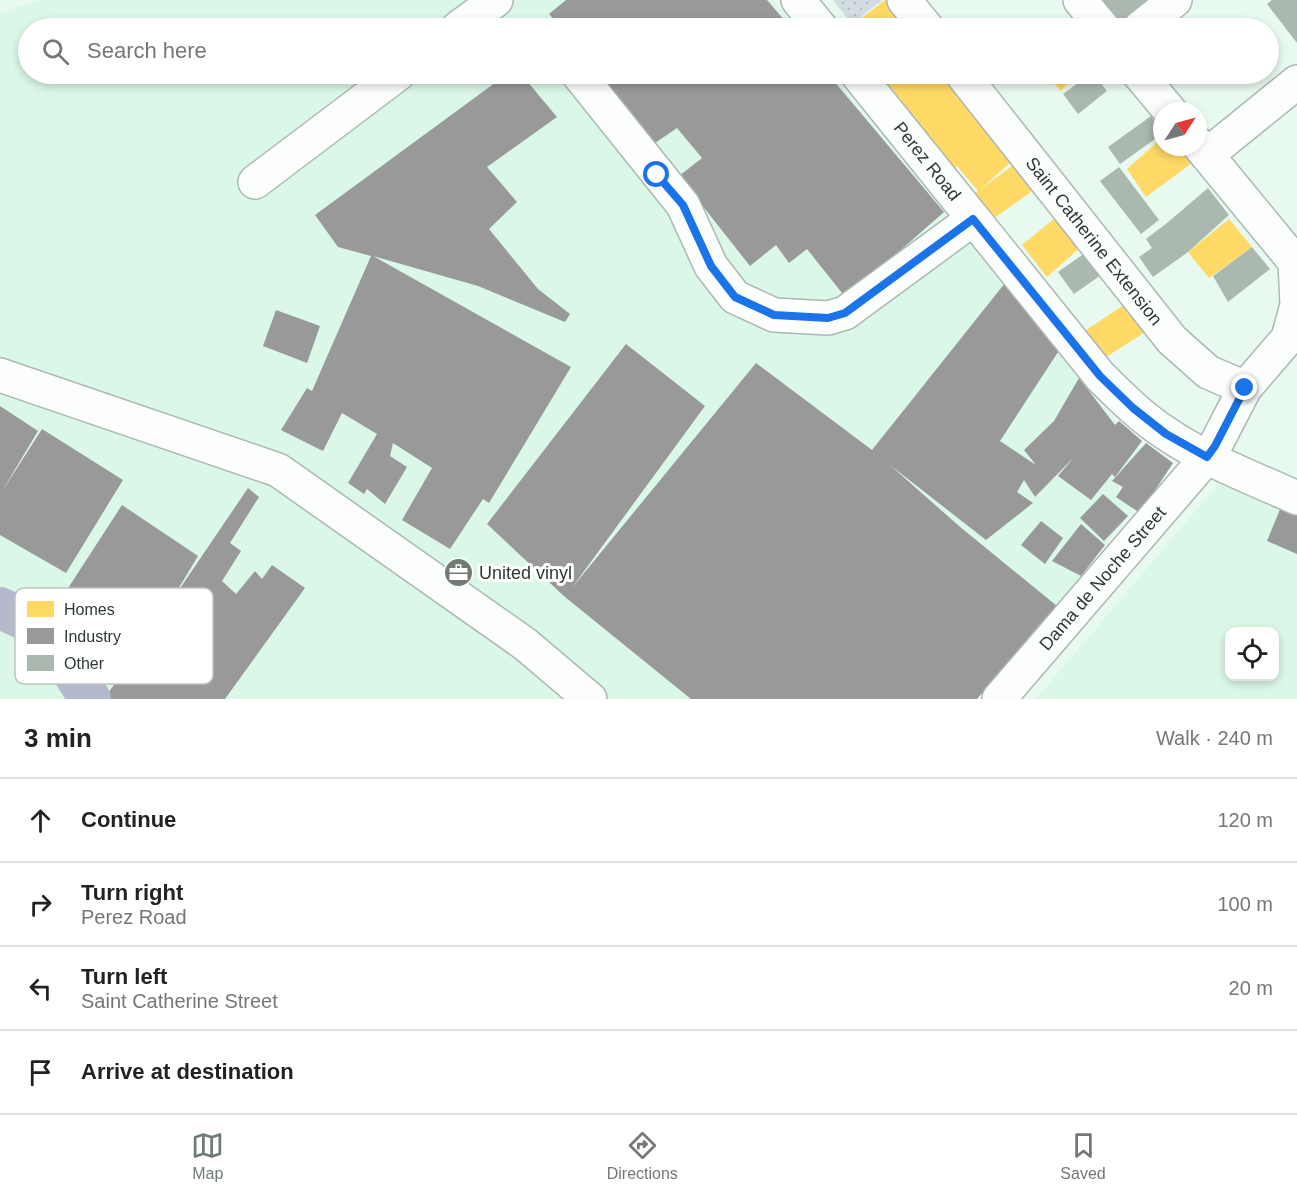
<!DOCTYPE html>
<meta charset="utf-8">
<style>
:root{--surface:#fff;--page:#f6f6f6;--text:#222;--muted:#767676;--line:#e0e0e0;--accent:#6f7c74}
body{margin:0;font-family:Helvetica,sans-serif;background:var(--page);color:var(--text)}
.controls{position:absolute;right:18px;bottom:18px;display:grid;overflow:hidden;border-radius:12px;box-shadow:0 3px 9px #0003}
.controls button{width:54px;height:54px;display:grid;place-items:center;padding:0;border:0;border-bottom:2px solid var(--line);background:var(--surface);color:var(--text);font:30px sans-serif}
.compass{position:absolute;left:1153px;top:102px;width:54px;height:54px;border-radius:50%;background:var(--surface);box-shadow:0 3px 9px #0003;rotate:54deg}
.stop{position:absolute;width:18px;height:18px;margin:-14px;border:4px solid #1a73e8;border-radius:50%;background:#fff}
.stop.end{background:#1a73e8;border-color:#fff;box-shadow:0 2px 6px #0008}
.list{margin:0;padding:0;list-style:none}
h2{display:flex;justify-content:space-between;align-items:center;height:78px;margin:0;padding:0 24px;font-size:26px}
h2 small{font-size:20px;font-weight:400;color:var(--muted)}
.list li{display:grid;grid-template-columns:39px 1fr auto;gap:18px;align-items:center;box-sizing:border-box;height:84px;padding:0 24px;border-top:2px solid var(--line)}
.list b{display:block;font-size:22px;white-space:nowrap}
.list p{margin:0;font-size:20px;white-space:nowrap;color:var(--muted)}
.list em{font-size:20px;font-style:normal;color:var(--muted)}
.icon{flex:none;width:33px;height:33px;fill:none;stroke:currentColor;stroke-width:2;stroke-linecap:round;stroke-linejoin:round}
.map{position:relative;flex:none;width:1297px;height:699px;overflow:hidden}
.search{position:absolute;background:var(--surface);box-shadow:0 3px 9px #0003;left:18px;right:18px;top:18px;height:66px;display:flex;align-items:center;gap:15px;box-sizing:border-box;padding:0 21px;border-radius:33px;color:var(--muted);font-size:22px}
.sheet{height:414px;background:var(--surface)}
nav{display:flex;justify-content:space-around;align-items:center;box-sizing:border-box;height:84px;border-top:2px solid var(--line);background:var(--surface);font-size:16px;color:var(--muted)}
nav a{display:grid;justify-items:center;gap:3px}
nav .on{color:var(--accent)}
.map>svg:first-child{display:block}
</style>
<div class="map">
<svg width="1297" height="699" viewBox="0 0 1297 699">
<defs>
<pattern id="grass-dots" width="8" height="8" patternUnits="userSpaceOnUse" patternTransform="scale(1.5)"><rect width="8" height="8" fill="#d3dbe3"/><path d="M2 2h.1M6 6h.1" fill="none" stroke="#b5bdc3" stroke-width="1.8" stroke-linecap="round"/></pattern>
</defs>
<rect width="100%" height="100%" fill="#e8f9ef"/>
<path fill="#dbf7e7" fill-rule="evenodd" d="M41,0H773L796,28H28V74H832L1160,476L1065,596L977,699H100L45,613L0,595V13Z
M1224,478L1297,507V699H1036ZM1230,632H1274V676H1230Z
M0,623L36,641L71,699H0Z"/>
<path fill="url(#grass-dots)" d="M833,0H882L852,24Z"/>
<path fill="#ffd966" d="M885,0H889L913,28H849Z
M873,74H944L994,134L1012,161L981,189L1016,163L1035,189L993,219L974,194L978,191L957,166L953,170L892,88L888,92Z
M1045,74H1078L1061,91Z
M1162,138V147H1171L1173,150L1179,147L1192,163L1146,197L1127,169Z
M1060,214L1083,245L1047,277L1022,245Z
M1229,219L1252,247L1209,278L1188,252Z
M1127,303L1147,331L1106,357L1086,330Z"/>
<path fill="#999" d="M566,0H767L791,28H561L549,14Z
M507,74H521L557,117L487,167L517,202L489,229L538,289L570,314L565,322L478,286L373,256L571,367L489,503L483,499L450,549L402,520L432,468L393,443L390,456L407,467L385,504L367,489L364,494L348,483L377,434L342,413L323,451L281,430L307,388L312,391L371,256L338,247L315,215Z
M598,74H828L944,212L846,298L807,249L789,263L776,245L750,266L679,176L702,158L677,128L655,143Z
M1009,278L1058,352L1000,441L1036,465L1024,450L1054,421L1079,378L1115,425L1119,421L1142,441L1115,477L1112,474L1091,500L1058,476L1074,457L1035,497L1024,480L1017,492L1033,503L986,540L890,465L959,526L1057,606L977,699H691L565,597L487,524L626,344L705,406L571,589L756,363L872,450Z
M276,310L320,326L307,363L263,346Z
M0,406L38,431L1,493L42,429L123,480L66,573L0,535Z
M1146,443L1173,463L1140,513L1116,497L1123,487L1112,481Z
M248,488L259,497L230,543L241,551L222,581L236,594L255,571L262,579L272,565L305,588L225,699H104L125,669L48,619L122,505L198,556L168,606Z
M1103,494L1128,516L1104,541L1080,518Z
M1283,502L1297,507V554L1267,541Z
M1041,521L1063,538L1045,564L1021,545Z
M1081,524L1105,545L1081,576L1052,561Z"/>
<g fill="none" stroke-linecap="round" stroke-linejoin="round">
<path stroke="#b5b9ce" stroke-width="42" d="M0,608L46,629L90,699"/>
</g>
<path fill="#abb8b0" d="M1092,0H1154L1156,2L1122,28H1114Z
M1272,0H1297V43L1267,4Z
M1090,74H1094L1107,91L1078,114L1063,94Z
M1151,116L1162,134L1120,164L1108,147Z
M1119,167L1159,220L1141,234L1100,181Z
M1208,188L1229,215L1188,252L1153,277L1139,257L1152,248L1146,239L1167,223Z
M1252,247L1270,269L1228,302L1213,276Z
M1085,253L1101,275L1074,294L1058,272Z"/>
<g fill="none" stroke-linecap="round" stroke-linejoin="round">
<defs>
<g id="minor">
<path d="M798,0L821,28"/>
<path d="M904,0L927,28"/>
<path d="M1080,0L1103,28"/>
<path d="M458,28L496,0"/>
<path d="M1140,28L1175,0"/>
<path d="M578,74L683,205L711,266L735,297L774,315L828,318L845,313L973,219"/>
<path id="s1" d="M857,74L1100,376C1121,397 1142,418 1167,434C1207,461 1253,478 1297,498"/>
<path id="s2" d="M962,74L1172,340L1208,372L1245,388"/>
<path d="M1139,74L1170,111"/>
<path d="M1207,155L1297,82"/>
<path d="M255,182L398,74"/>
<path d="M0,375L278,470L525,644L590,699"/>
<path id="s3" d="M999,699L1207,457L1215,446L1245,388L1288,338L1297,305L1295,262L1198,144"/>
</g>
</defs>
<use href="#minor" stroke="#acb8b1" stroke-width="36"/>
<use href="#minor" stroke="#fcfefd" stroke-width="33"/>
</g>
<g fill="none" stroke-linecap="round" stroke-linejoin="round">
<path stroke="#1a73e8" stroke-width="8" d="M657,175L683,205L711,266L735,297L774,315L828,318L845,313L973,219L1100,376L1133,408L1166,434L1207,457L1215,446L1245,388"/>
</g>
<defs>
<symbol id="office-disc" viewBox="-11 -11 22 22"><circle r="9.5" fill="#6f7c74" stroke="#fff"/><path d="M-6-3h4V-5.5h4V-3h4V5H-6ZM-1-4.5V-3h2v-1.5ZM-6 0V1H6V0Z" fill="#fff"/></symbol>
</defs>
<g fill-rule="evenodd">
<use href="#office-disc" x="442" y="556" width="33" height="33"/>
</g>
<g text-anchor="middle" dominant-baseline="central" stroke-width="6" stroke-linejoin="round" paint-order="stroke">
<g font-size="18" fill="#2e3932" stroke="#fff">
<text stroke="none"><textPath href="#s1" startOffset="112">Perez Road</textPath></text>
<text stroke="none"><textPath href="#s2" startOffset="213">Saint Catherine Extension</textPath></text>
<text stroke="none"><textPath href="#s3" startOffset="159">Dama de Noche Street</textPath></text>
</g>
<g font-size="18" fill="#2e3932" stroke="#fff" text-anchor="start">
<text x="479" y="573">United vinyl</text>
</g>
</g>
<rect x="15" y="588" width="198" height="96" rx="9" fill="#fff" stroke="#c0c4c2" stroke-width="1.5"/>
<rect x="27" y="601" width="27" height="16" fill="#ffd966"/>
<rect x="27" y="628" width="27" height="16" fill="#999"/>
<rect x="27" y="655" width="27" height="16" fill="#abb8b0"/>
<g font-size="16" fill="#2e3932">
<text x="64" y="615">Homes</text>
<text x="64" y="642">Industry</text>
<text x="64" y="669">Other</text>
</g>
</svg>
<div class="controls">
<button><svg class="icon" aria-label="locate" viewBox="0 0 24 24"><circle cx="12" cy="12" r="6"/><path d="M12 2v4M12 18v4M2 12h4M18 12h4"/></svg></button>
</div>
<svg class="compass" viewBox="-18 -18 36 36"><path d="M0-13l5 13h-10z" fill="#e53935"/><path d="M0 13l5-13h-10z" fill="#767676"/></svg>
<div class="stop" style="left:657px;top:175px"></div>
<div class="stop end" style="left:1245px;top:388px"></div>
<div class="search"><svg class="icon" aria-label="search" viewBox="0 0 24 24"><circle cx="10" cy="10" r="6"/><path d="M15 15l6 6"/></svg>Search here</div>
</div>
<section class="sheet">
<h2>3 min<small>Walk · 240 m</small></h2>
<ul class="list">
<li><svg class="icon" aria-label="ahead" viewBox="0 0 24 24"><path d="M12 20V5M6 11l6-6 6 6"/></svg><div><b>Continue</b></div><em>120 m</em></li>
<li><svg class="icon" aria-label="right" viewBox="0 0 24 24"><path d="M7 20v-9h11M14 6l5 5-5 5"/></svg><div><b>Turn right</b><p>Perez Road</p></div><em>100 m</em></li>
<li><svg class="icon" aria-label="left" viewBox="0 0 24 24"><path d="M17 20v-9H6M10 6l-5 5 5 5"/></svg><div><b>Turn left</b><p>Saint Catherine Street</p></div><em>20 m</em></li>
<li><svg class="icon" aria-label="arrive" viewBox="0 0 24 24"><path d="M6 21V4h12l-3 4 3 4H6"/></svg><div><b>Arrive at destination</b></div></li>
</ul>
</section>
<nav>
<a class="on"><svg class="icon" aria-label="map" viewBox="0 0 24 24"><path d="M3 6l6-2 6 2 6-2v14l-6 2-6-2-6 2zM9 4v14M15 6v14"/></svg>Map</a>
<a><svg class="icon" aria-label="directions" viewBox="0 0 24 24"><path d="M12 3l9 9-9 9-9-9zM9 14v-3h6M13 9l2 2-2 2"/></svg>Directions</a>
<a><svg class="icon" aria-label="saved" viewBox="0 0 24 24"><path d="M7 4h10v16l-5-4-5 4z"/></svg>Saved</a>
</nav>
